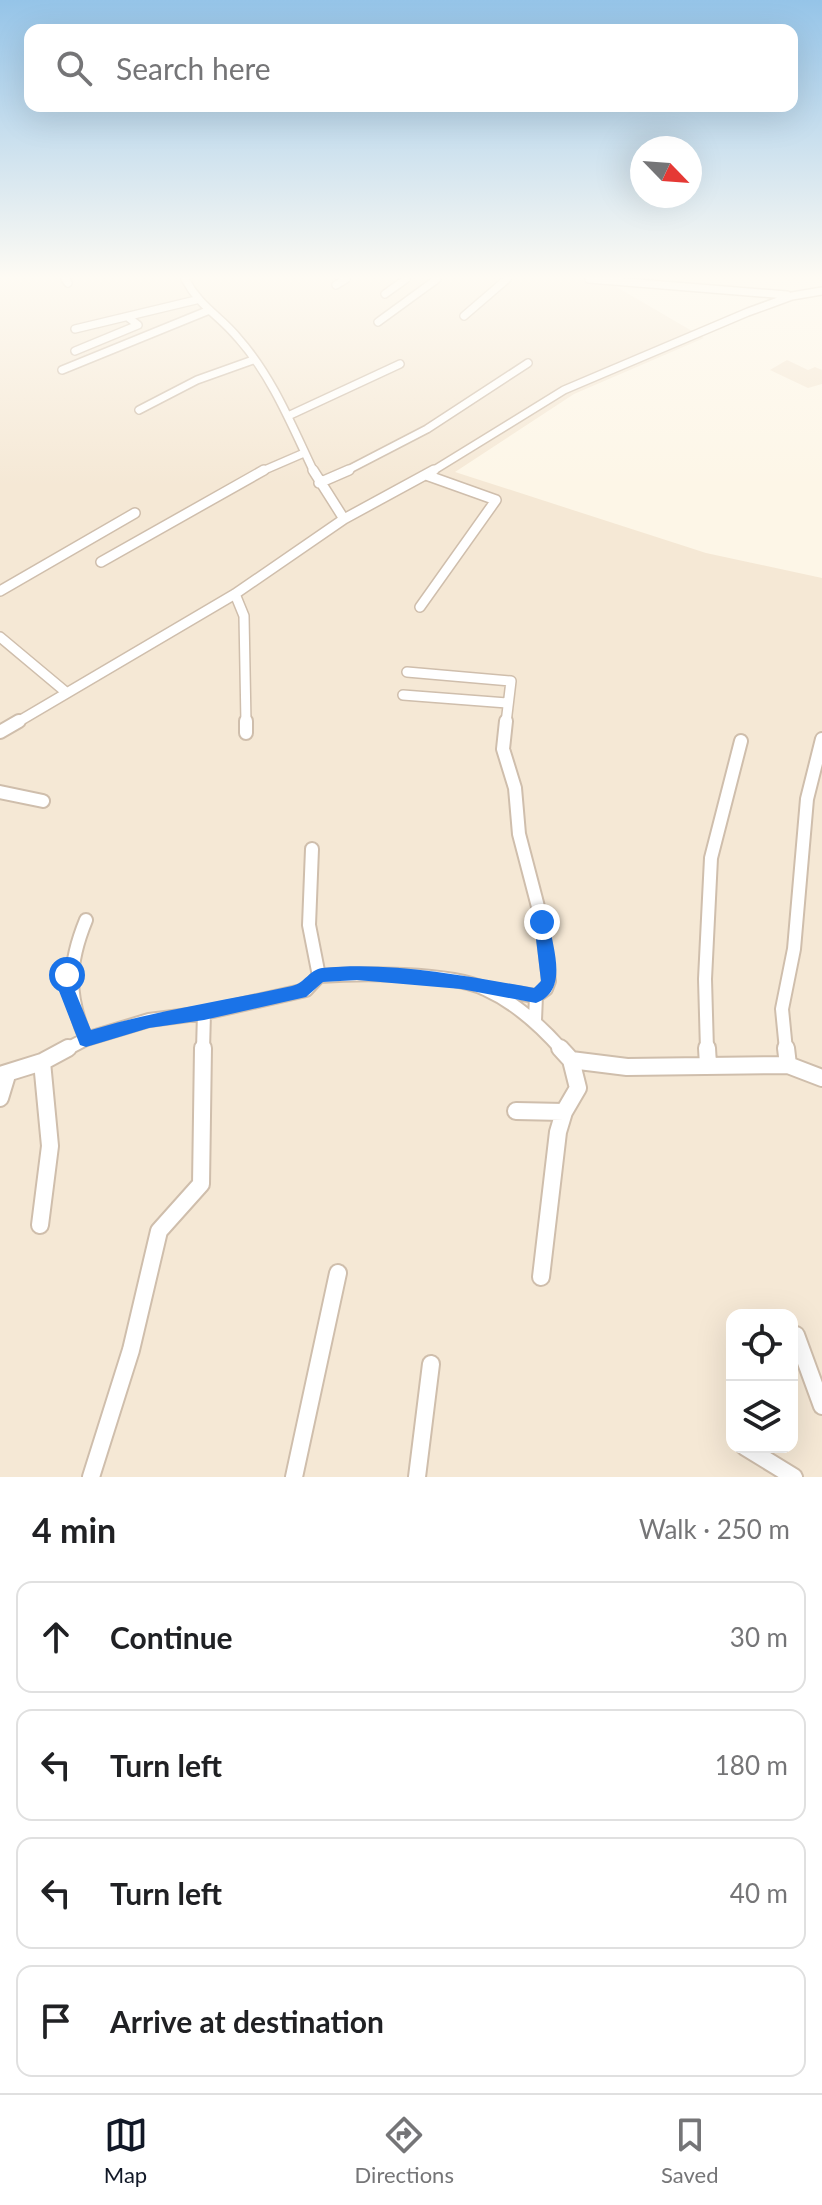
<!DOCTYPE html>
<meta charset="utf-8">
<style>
:root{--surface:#fff;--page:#f2f2f2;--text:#202124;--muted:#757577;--line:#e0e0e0;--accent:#111827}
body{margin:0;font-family:Lato,sans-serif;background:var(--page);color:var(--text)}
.controls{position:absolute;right:24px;bottom:24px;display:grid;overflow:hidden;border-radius:16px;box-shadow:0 8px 32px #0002}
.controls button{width:72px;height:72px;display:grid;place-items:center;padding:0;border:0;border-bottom:2px solid var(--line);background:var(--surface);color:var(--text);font:40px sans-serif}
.compass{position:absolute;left:630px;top:136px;width:72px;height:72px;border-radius:50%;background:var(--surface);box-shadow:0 8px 32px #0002;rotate:115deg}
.stop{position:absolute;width:24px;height:24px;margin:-18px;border:6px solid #1a73e8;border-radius:50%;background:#fff}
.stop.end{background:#1a73e8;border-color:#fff;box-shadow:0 2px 8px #0008}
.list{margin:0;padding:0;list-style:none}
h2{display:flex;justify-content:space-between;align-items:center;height:104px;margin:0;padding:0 32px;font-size:34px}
h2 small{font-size:26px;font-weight:400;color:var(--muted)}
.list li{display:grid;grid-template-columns:52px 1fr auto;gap:24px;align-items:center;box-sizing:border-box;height:112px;margin:0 16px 16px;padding:0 16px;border:2px solid var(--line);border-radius:16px}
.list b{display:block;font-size:30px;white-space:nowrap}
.list em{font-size:26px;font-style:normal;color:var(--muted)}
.icon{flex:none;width:44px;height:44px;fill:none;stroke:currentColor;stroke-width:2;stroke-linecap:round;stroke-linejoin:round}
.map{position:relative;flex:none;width:822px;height:1477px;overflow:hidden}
.search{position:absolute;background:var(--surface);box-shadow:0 8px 32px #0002;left:24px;right:24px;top:24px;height:88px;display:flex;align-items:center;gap:20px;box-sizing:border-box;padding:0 28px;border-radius:16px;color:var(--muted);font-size:30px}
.sheet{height:616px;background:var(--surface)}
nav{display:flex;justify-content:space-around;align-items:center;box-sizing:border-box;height:112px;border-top:2px solid var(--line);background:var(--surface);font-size:22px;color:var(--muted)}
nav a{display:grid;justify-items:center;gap:4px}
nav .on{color:var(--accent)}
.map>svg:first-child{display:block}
</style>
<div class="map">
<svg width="822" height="1477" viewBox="0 0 822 1477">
<rect width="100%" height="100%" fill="#fdf6e7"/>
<path fill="#f5e8d5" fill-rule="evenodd" d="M0,279H603L704,338L574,394L455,472L706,553L822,578V1477H0ZM732,1315H792V1447H732Z
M787,360L808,370L815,367L822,370V384L808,388L770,370Z"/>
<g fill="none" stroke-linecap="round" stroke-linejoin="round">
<defs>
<path id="minor-far3" d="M65,279L68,283
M185,279C200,307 219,315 238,338C272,376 292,426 314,472
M589,279L787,295
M336,285L346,279
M385,294L406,279
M464,316L507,279
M378,322L437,279
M75,329L196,300
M75,351L138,325L129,318
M62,370L207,311
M139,410L197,380L253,360
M288,416L400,364
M260,472L304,453
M344,472L427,429L528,363
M431,472L564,390L748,312L792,296L822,291"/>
<path id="minor-far2" d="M319,483L349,470
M344,519L434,470
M101,562L264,470
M0,591L135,513
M235,594L244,616L246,723
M420,607L496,500L426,475
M0,637L67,693
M407,672L511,681L506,723
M403,695L507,703
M16,723L235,594L344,519L313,470"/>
<path id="minor-far1" d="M246,721V733
M506,721L503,749L515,788L519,834L542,922L549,981L546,989L536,996L535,1020
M0,732L19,721
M0,792L43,801
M312,849L309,925L319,976
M86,920C68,964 67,995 86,1039
M489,989L536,996
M65,1050L86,1039L149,1020L204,1013L306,990L319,976C359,973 450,972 485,989C516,1003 540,1025 562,1050
M203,1050L204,1013
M707,1050L705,979L711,858L741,741
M786,1050L782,1009L794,949L807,799L822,739"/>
<path id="minor" d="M560,1048L571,1060L627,1067L788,1065L822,1078
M707,1048L708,1065
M786,1048L788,1065
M0,1075L42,1062L68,1048
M0,1098L7,1075
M516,1111L564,1112
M40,1225L50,1146L42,1062
M541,1277L558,1132L564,1112L578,1088L571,1060
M796,1335L822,1406
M745,1447L794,1477
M91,1477L131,1350L159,1231L201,1184L203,1048
M294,1477L338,1273
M417,1477L431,1364"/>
</defs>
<use href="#minor-far3" stroke="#cfbeac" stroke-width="10"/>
<use href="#minor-far2" stroke="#cfbeac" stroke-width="12"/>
<use href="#minor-far1" stroke="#cfbeac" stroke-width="16"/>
<use href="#minor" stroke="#cfbeac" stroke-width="20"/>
<use href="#minor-far3" stroke="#fff" stroke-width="7"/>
<use href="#minor-far2" stroke="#fff" stroke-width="9"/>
<use href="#minor-far1" stroke="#fff" stroke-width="12"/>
<use href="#minor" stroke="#fff" stroke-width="16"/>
</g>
<linearGradient id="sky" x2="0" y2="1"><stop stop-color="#95c4e8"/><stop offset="0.57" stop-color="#fefbf4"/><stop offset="1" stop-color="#fefbf4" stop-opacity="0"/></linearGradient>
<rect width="822" height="486" fill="url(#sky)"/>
<path fill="#1a73e8" d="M542,916L549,922C553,950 569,990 536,1003L461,989L357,980L323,982L306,997L204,1020L149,1028L86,1047L80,1045L59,991L62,970H73L75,991L91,1030C157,1010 225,1001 292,986C305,983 309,970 322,968C392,961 466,976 534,988L541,981L534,922Z"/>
</svg>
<div class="controls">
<button><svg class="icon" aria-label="locate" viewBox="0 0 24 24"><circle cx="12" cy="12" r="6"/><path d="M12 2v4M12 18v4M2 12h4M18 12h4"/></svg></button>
<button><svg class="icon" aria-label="layers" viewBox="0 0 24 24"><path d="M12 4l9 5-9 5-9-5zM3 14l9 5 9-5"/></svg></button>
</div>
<svg class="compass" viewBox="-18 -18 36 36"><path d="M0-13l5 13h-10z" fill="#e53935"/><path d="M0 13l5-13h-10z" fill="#757577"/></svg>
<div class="stop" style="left:67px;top:975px"></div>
<div class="stop end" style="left:542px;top:922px"></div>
<div class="search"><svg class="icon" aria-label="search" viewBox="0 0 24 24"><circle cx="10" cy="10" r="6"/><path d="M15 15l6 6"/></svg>Search here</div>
</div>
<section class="sheet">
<h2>4 min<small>Walk · 250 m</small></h2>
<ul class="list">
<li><svg class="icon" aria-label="ahead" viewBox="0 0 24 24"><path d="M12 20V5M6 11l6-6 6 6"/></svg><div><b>Continue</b></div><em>30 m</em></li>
<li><svg class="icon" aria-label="left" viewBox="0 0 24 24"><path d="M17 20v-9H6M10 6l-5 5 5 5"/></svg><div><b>Turn left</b></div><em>180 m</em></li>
<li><svg class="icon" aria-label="left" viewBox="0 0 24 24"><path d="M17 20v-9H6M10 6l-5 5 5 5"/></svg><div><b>Turn left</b></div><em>40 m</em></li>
<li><svg class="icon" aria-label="arrive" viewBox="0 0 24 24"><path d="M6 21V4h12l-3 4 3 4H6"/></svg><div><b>Arrive at destination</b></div></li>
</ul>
</section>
<nav>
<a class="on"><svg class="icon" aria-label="map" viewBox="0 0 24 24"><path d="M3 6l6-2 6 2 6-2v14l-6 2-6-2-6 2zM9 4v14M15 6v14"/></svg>Map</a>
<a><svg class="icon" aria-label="directions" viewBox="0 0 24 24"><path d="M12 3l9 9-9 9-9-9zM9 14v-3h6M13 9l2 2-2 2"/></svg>Directions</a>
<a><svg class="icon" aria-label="saved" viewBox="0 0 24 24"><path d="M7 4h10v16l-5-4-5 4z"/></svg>Saved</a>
</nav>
